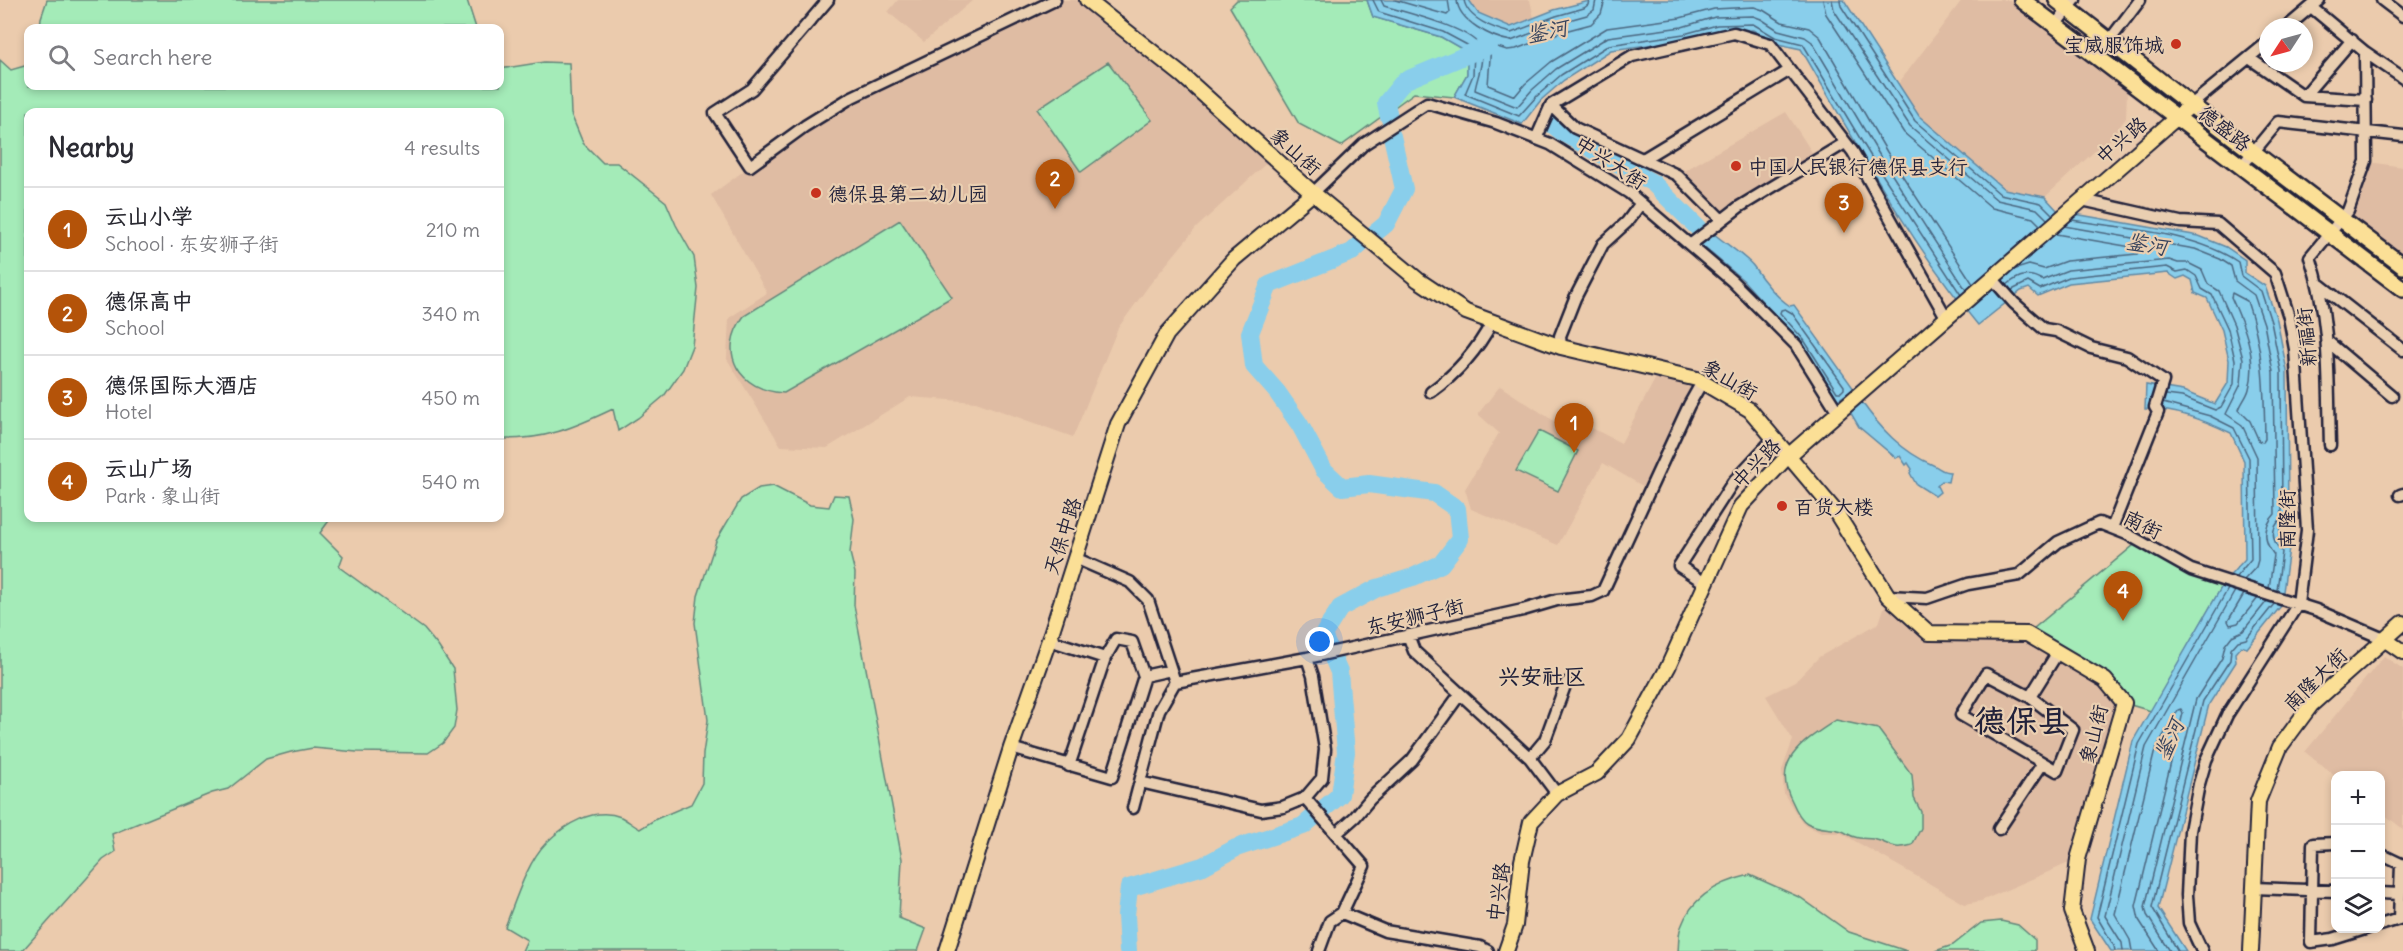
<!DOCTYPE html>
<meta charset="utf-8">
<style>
:root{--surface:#fff;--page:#f2f2f3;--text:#2b2b33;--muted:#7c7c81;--line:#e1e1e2;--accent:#b45309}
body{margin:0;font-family:Delius,"LXGW WenKai TC",sans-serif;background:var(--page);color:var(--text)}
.controls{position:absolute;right:18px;bottom:18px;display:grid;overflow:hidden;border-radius:12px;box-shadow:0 3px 9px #0003}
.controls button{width:54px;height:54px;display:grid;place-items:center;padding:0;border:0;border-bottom:2px solid var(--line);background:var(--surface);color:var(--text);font:30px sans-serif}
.compass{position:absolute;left:2259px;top:18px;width:54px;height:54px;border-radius:50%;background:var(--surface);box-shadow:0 3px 9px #0003;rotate:234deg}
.you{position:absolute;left:1320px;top:642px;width:21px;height:21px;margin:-15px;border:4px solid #fff;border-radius:50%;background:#1a73e8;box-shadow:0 0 0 9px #1a73e833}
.badge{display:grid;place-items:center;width:39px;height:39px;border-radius:50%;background:var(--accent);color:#fff;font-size:20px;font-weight:700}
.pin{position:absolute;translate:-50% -50px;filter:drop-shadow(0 2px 3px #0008)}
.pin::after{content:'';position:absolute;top:32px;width:21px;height:18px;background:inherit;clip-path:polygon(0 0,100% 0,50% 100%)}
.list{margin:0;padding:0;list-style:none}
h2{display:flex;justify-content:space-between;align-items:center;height:78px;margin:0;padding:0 24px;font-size:26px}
h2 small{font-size:20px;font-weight:400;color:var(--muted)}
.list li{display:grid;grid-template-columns:39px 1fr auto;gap:18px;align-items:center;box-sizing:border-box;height:84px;padding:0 24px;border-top:2px solid var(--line)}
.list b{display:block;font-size:22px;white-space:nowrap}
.list p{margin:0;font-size:20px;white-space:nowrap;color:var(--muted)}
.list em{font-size:20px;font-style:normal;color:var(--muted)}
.icon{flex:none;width:33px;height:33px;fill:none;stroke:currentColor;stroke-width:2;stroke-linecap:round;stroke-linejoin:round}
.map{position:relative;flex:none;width:2403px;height:951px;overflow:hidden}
.search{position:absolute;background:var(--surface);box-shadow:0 3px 9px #0003;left:24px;top:24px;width:480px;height:66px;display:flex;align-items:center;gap:15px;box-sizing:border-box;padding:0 21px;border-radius:12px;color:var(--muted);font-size:22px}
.panel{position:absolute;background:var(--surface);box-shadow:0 3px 9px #0003;left:24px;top:108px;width:480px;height:414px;border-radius:12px}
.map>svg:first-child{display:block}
</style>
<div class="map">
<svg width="2403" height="951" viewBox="0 0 2403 951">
<rect width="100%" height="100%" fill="#ebcbad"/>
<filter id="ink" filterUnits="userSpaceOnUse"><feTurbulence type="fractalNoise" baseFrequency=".0167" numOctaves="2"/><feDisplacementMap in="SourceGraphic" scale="12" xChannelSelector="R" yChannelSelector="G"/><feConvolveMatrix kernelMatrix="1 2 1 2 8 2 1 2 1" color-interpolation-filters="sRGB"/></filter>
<g filter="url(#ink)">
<path fill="#dfbca3" d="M898,0H973L924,42L888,12Z
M1055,0H1087L1273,157L1197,227L1150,284L1118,328L1073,437L976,402L910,397L827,448L781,446L727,359L729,318L767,293L711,195L805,126Z
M1469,0H1530L1534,18L1511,28L1478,13Z
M1962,0H2010L2127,91L2126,118L2106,145L2097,149L2045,197L2004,189L1919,116L1898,84Z
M1786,112L1817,160L1722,220L1677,175Z
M2369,162L2403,167V260L2348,218Z
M1660,370L1697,379L1646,488L1603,463L1558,545L1471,509L1465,489L1499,433L1478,414L1500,386L1554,421L1563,413L1621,443Z
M1888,596L1929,633L2027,634L2105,680L2123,709L2078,859L1981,901L1965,904L1841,833H1821L1802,823L1784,794L1782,770L1793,740L1766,696L1796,681L1819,657L1879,623Z
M2384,656L2403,669V829L2381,812L2380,776H2335L2305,752Z"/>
<path fill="#a4ebb8" stroke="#63867a" stroke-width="1.5" d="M47,0H467L476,28H40L41,18Z
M1237,0H1367L1373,17L1441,37L1468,52L1467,74L1454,97L1414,93L1341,146L1299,124L1230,7Z
M0,60L11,70L28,65V86H500V69L544,62L569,63L571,114L583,143L603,163H617L666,202L676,225L694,257L698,288L692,346L683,369L664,396L638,418L618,431L613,409C573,428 545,440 500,439V112H28V518H331L320,533L343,556L339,567L424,629L438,646L453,669L457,710L454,728L443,743L428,753L357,752L313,748L291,752L266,759L228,789L212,793L112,834L115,852L103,860L22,951H0Z
M1108,62L1152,120L1081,172L1037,109Z
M900,220L952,297L784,393C740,391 716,353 744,316Z
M1539,431L1578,451L1558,491L1516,471Z
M773,486L810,505L829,507L834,495L849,496L854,519L850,553L855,573L854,605L902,859L899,918L926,929L918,951H522L527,940L505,927C515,902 527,862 546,843C564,825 594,806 621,817C627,820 634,826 640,829L656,819L691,804L702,783L703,754L708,720L695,623L698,596L716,541L741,499L759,488Z
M2139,541L2225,581L2151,711L2124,703L2105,680L2027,634Z
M1836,720L1878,729L1912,775L1914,798L1921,812V828L1912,845C1889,851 1892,843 1873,839C1867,838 1860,839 1855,837C1850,836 1847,833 1842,831C1830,827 1819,830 1807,823C1800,819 1795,808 1792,801C1770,760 1806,740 1836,720Z
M1750,875L1801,898L1849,932L1907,951H1678C1679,944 1678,934 1681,927C1692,896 1719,882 1750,875Z
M2001,921L2018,925L2035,940V951H1935L1953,945L1981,923Z"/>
<path fill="#89ceeb" stroke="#6089a5" stroke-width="1.5" d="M1367,0H1469L1478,13L1511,27L1554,10L1593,0H1844L1919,116L2004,189L2045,197L2058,211L2199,236L2226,247L2245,260V273L2265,286L2277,320L2287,371L2288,524L2280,528C2279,538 2280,542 2289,548L2281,606L2247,648L2241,646L2235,653L2236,662L2209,704L2158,908L2186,951H2111L2090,919L2133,741L2225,581L2245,559L2244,461L2231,433C2203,420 2176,409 2145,409L2146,385L2183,391L2215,404L2228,383L2229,360L2222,330L2207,298L2195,293L2192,280L2185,276L2177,279L2168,273L2069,283L2038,296L2029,288L2021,291L1978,325C1909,242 1856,142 1801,49L1773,43L1753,30L1717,31L1685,40L1611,50L1564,80L1541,100L1522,124L1454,97L1467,74V52L1441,37L1373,17Z
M1713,233C1722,241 1748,258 1754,267C1764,282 1775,296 1790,306L1794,305L1854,389L1836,401L1786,328L1743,280L1700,244Z
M1861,401C1880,428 1902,452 1933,465C1940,468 1942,472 1950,472L1948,482L1942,481L1937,486L1940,492L1935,496L1916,484L1910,473L1912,469L1908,463L1906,465L1900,456L1896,458L1859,427L1849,410Z"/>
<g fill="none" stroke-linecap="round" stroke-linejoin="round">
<path stroke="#4b6781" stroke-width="1.5" d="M1373,0L1379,12L1443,32L1471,47L1474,52L1473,75L1465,94L1519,116L1537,96L1561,75L1609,45L1684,34L1717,25L1753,24L1775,37L1803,44L1873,160L1961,295
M1381,0L1384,6C1404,12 1476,29 1481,49C1484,64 1477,77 1475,90L1517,107L1532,90L1556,69L1608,37L1682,27L1715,17L1753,16L1761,19L1778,30L1805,37L1812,42L1880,156L1966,290
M1395,0L1447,15L1450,12L1448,0
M1457,0C1458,21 1492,38 1511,41L1558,23L1587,15L1594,10L1596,0
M1464,0C1467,19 1495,29 1511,33L1556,16L1584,8L1588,5L1589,0
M1605,0L1601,14L1591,24L1561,32L1516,49L1507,50L1491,45L1488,85L1515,96L1525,84L1551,62L1607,28L1680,18L1714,9L1754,7L1763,10L1782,22L1809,28L1820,37L1887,152L1973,284
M1823,0L1826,14L1904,133L1992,208L2033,218L2040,225
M1832,0L1834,10L1910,126L1997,200L2037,209L2047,219
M1840,0L1841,6L1915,121L2000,194L2041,203L2053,215
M2072,220C2124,229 2194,232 2238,262L2241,276L2261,291L2271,322L2281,371L2282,518C2270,529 2271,540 2282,552L2277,590
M2064,226L2195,249L2220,259L2231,266L2235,281L2254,295L2264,324L2273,372L2275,514C2263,527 2263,541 2274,555L2269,588
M2016,269L2029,265L2044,269L2066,261L2137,254L2139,251L2137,248L2056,234
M2007,285C2019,275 2029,272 2042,280L2068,270L2169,260L2178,263H2188L2202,270L2208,284L2219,291L2234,325L2243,359L2241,384L2226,414L2242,425L2257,457L2258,560L2256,567L2244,580
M2012,290L2028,282L2040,289L2069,277L2167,267L2177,272L2187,270L2196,276L2202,289L2212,295L2228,329L2235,360L2234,384L2221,407L2215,410L2182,397L2166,395
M2232,293L2247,301C2264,350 2264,388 2265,439L2263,442L2259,441L2250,421L2239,410C2241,403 2247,397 2249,389C2258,358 2244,325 2231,297Z
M1785,309L1792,313L1844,386V389L1841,392H1837L1804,340L1780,313L1781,310Z
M2163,403L2210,416L2234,428L2249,458L2251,559L2236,577
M2244,594L2228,621L2230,625L2238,623L2258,598
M2115,951L2114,946L2097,917L2139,744L2228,589
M2123,951L2122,943L2105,916L2146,747L2235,591
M2132,951L2130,940L2115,914L2155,750L2178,710L2181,709L2183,713L2136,906L2139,920L2159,951
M2170,951L2147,915L2145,907L2196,699L2222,658L2225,645L2232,636L2243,631L2267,601
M2178,951L2152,907L2203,701L2230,660L2231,649L2238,641L2246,639L2274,604"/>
<path stroke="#89ceeb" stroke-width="18" d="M1389,117L1386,103L1404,81L1488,46
M1552,124L1565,134L1653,183L1698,228
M1375,233L1386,224L1404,189L1392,136
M1128,951L1126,915L1129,888L1203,866L1236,848L1303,826L1340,795L1346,752L1339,672L1323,635L1340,608L1377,588L1413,577L1441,564L1460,539L1457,509L1434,493L1369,484L1342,487L1324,470L1300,425L1277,392L1254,366L1250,333L1269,285L1352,252L1361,244"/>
<defs>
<path id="minor" d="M828,0L752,89L715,113L750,166L805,126L852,97L1055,0
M2382,0L2403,16
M2311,7L2365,52L2366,161L2348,211L2310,257C2331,317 2328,383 2330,445
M2055,25L2075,0
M2287,27L2319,0
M2109,41L2140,0
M2365,52L2403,78
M2249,58L2304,96L2366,100
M2304,96L2352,40
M1551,105L1575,128L1677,175L1722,220
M2191,105L2268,42
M1536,139L1551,105L1632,56L1734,33L1770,44L1853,152L1946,317
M1643,159L1790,70
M2241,167L2278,122L2403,136
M1313,193L1364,144L1427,103L1496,123L1550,144L1629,193L1732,281L1796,345L1838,412
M2082,200L2180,222L2218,224L2275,273L2289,317L2295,349L2307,530L2298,604L2227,715L2206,760L2199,784L2190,831L2187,895L2189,923L2202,951
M1690,245L1739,207L1845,143
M1992,278L2014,303L2044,329L2056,331L2091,348L2127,357L2163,381L2155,407L2158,412L2112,528
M2320,285L2403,350
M2327,341L2392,396
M1561,347L1560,336L1575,298L1603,244L1627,222L1641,203
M1431,392C1456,374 1478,349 1492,322
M2400,495L2403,494
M1075,558L1130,582L1148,600L1175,682L1307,658L1523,610L1557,600L1592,596L1603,591L1689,405L1702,382
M1705,583L1679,566L1733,482L1773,439
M1888,596L1927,598L1968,584L2019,575L2058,542L2099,523L2127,534L2191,570L2316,610L2384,639
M1408,635L1414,651L1530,758L1557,794
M1049,640L1105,658L1116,639L1132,642L1144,676
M1986,674L2030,697L2073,730L2057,771L1961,715Z
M2030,697L2058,652
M1011,748L1112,777L1144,676L1171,670
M1530,758L1545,740L1566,683
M1069,766L1105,658
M1140,782L1261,810L1283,807L1305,798L1322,778L1325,749L1313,676L1307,658
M1305,798L1364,866L1342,913L1330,921L1319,951
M1133,808L1159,710L1175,682
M1999,829L2043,763
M1337,833L1355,817L1370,799L1412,760L1460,694
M2336,843L2313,844L2311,942L2333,939L2368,928
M2380,854L2401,864L2399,919L2380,925
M2253,888L2336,891
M2380,893L2400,894
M1342,913L1385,931L1480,947L1488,951"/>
<path id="major" d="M1087,0L1183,76L1313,193L1418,280L1466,312L1561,347L1697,379L1750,410L1835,511L1888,596L1929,633L2027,634L2105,680L2124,703L2078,859L2072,911L2087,951
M2384,639L2403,652
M947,951L1011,748L1049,640L1118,424L1167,334L1234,259L1313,193
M1506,951L1515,925L1522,861L1531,822L1557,794L1597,773L1629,739L1668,667L1741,506L1787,457L2191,105
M2251,951L2258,801L2280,747L2311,705L2403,623"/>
<path id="highway" d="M2022,0L2403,289
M2057,0L2191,105L2403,266"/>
</defs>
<use href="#minor" stroke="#22223b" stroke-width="15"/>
<use href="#major" stroke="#22223b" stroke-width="18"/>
<use href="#highway" stroke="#22223b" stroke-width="20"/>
<use href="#minor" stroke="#eacfb1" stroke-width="10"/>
<use href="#major" stroke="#fbdf96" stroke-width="14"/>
<use href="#highway" stroke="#fbdf96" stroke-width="15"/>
</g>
</g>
<g fill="#c8321e" stroke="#eacfb1" stroke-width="2">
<circle cx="2176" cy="44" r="6"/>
<circle cx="1736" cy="166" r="6"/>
<circle cx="816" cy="193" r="6"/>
<circle cx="1782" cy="506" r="6"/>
</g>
<g text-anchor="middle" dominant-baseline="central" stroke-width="4.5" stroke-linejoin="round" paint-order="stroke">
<g font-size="20" fill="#22223b" stroke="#eacfb1" text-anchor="start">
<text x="2164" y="44" text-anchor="end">宝威服饰城</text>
<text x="1748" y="166">中国人民银行德保县支行</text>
<text x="828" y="193">德保县第二幼儿园</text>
<text x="1794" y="506">百货大楼</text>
</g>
<g font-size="20" fill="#22223b" stroke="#eacfb1">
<text transform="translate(2225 128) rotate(38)">德盛路</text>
<text transform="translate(2121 140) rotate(-41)">中兴路</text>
<text transform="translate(1296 151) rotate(42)">象山街</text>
<text transform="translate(1611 162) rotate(33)">中兴大街</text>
<text transform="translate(2306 337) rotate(-95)">新福街</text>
<text transform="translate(1730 379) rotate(30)">象山街</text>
<text transform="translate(1756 463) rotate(-46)">中兴路</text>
<text transform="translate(2286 519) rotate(-90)">南隆街</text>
<text transform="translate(2143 524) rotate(26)">南街</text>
<text transform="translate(1062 536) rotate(-72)">天保中路</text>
<text transform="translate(1415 616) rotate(-13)">东安狮子街</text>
<text transform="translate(2315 679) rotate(-45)">南隆大街</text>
<text transform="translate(2093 734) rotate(-76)">象山街</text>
<text transform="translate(1498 892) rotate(-82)">中兴路</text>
</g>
<g font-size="21" font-style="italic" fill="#37445e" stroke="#eacfb1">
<text transform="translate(1547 31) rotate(-11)">鉴河</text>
<text transform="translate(2147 244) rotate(9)">鉴河</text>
<text transform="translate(2169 739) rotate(-65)">鉴河</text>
</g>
<g font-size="22" font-weight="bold" fill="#22223b" stroke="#eacfb1">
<text x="1542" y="676">兴安社区</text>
</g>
<g font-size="32" font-weight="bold" fill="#22223b" stroke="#eacfb1">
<text x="2022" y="720">德保县</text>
</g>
</g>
</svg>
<div class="controls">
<button>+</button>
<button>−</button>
<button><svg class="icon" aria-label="layers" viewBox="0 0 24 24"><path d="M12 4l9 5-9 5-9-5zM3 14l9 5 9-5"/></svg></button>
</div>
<svg class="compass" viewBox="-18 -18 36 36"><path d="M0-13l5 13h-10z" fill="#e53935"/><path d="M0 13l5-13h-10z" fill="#7c7c81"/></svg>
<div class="you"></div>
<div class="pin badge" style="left:1574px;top:453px">1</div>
<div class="pin badge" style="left:1055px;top:209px">2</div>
<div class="pin badge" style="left:1844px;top:233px">3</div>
<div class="pin badge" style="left:2123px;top:621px">4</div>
<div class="search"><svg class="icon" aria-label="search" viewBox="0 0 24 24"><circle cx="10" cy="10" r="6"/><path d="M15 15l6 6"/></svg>Search here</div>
<section class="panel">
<h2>Nearby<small>4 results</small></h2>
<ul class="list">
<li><span class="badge">1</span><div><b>云山小学</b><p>School · 东安狮子街</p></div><em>210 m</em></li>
<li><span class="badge">2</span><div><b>德保高中</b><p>School</p></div><em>340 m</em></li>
<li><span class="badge">3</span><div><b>德保国际大酒店</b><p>Hotel</p></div><em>450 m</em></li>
<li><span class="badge">4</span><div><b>云山广场</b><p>Park · 象山街</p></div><em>540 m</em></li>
</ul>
</section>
</div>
